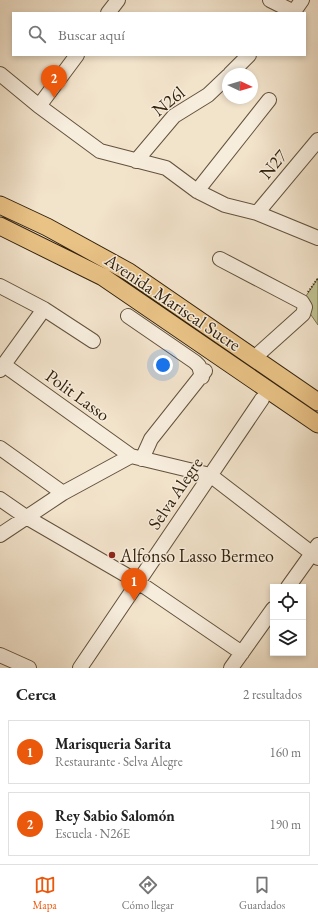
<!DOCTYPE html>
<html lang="es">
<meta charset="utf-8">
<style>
:root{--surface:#fff;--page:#f6f6f6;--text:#222;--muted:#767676;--line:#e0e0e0;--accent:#ea580c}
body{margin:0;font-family:"EB Garamond",serif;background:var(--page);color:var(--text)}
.controls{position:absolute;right:12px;bottom:12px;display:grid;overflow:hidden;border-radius:0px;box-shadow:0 2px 6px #0003}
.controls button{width:36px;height:36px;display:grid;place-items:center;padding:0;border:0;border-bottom:1px solid var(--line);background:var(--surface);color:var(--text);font:20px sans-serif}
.compass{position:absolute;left:222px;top:68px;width:36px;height:36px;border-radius:50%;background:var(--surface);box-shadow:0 2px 6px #0003;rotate:94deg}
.you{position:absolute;left:163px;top:365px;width:14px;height:14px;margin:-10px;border:3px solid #fff;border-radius:50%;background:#1a73e8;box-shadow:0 0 0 6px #1a73e833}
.badge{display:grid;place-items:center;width:26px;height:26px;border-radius:50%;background:var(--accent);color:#fff;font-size:13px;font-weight:700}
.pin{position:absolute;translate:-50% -33px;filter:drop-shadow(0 1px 2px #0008)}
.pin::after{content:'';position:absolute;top:21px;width:14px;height:12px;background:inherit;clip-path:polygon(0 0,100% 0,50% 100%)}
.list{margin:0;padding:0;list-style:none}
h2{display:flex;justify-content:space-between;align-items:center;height:52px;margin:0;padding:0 16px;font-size:17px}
h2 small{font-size:13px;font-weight:400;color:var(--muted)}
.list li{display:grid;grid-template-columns:26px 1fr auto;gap:12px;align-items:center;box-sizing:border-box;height:64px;margin:0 8px 8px;padding:0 8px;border:1px solid var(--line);border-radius:0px}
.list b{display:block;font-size:15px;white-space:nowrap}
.list p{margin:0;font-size:13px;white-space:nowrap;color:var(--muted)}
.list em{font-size:13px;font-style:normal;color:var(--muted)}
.icon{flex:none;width:22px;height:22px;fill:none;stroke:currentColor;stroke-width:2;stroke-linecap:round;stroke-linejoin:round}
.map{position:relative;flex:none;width:318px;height:668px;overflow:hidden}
.search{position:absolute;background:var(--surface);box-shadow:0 2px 6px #0003;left:12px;right:12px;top:12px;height:44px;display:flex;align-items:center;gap:10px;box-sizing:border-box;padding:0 14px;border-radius:0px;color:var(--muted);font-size:15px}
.sheet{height:196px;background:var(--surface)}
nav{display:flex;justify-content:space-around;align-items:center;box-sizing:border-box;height:56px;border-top:1px solid var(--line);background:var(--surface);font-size:11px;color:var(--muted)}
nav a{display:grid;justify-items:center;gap:2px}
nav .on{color:var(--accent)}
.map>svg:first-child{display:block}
</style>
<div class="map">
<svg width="318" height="668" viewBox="0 0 318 668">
<rect width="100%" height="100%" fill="#f2e3cb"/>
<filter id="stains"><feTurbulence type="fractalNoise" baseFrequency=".005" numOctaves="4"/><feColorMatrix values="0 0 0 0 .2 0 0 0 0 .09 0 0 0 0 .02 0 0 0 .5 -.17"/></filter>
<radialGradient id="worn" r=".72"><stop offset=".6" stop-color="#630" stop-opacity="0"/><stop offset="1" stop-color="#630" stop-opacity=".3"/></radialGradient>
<path fill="#c0c293" stroke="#7a7250" d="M318,278V325L302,302Z"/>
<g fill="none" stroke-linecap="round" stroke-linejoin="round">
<defs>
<path id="minor" d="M270,0L294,12
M108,13L118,0
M293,13L302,0
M0,74L39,106L100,151L166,168L197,191L225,205L257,213L318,238
M230,74L249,55
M39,106L77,55
M136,161L174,116L208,95L228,76
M197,191L269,100
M257,213L318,140
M220,259L302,302L305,307L303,314L254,358
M0,286L44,309L93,341
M128,316L195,362L199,366L202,377
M4,365L131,456L210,475L318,558
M0,370L44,309
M0,448L63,493
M142,459L151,439L205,371
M0,499L26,517L138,582L242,653
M0,535L63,493L131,456
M288,587L318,545
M0,655L29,668
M80,668L262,399
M231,668L273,609"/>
<path id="major" d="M0,205L47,227L129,272L318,402
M0,226L103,277L318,424"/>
</defs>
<use href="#minor" stroke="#63523c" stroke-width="16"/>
<use href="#major" stroke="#33220d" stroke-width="19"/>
<path stroke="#33220d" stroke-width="2" stroke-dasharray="1 2" stroke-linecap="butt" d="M308,292L318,278"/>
<use href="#minor" stroke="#f7eddd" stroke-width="14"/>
<use href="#major" stroke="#e9c286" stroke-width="17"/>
</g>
<circle fill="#8f2418" stroke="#f7eddd" stroke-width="1.5" cx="112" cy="555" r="4"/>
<g text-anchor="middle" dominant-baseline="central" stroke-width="3" stroke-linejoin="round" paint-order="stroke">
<g font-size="18" fill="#33220d" stroke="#f7eddd">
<text transform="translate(168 101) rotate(-39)">N26l</text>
<text transform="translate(273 164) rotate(-50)">N27</text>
<text transform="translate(173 302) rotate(34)">Avenida Mariscal Sucre</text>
<text transform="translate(78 395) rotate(36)">Polit Lasso</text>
<text transform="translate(175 493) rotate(-56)">Selva Alegre</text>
</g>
<g font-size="18" fill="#33220d" stroke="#f7eddd" text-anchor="start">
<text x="120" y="555">Alfonso Lasso Bermeo</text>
</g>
</g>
<rect width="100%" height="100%" filter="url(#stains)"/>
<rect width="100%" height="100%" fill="url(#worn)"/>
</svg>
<div class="controls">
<button><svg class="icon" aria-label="locate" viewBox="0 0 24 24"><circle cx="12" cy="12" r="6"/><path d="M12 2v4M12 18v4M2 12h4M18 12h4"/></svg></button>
<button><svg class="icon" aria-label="layers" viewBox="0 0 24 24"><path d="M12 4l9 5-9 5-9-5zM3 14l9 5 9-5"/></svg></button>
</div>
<svg class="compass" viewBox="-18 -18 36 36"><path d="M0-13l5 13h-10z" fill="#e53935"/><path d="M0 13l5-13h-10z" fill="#767676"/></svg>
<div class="you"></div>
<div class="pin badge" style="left:134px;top:601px">1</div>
<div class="pin badge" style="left:54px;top:98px">2</div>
<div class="search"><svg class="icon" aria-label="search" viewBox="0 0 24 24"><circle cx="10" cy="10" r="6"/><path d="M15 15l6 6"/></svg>Buscar aquí</div>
</div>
<section class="sheet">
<h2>Cerca<small>2 resultados</small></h2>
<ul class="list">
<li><span class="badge">1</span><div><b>Marisqueria Sarita</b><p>Restaurante · Selva Alegre</p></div><em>160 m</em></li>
<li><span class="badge">2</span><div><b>Rey Sabio Salomón</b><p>Escuela · N26E</p></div><em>190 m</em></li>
</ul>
</section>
<nav>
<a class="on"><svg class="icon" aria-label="map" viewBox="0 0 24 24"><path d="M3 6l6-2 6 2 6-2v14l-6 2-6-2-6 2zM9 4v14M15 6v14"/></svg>Mapa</a>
<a><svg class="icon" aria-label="directions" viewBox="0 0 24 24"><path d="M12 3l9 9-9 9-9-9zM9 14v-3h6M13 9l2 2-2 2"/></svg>Cómo llegar</a>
<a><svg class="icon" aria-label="saved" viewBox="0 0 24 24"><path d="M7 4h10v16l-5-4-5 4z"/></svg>Guardados</a>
</nav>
